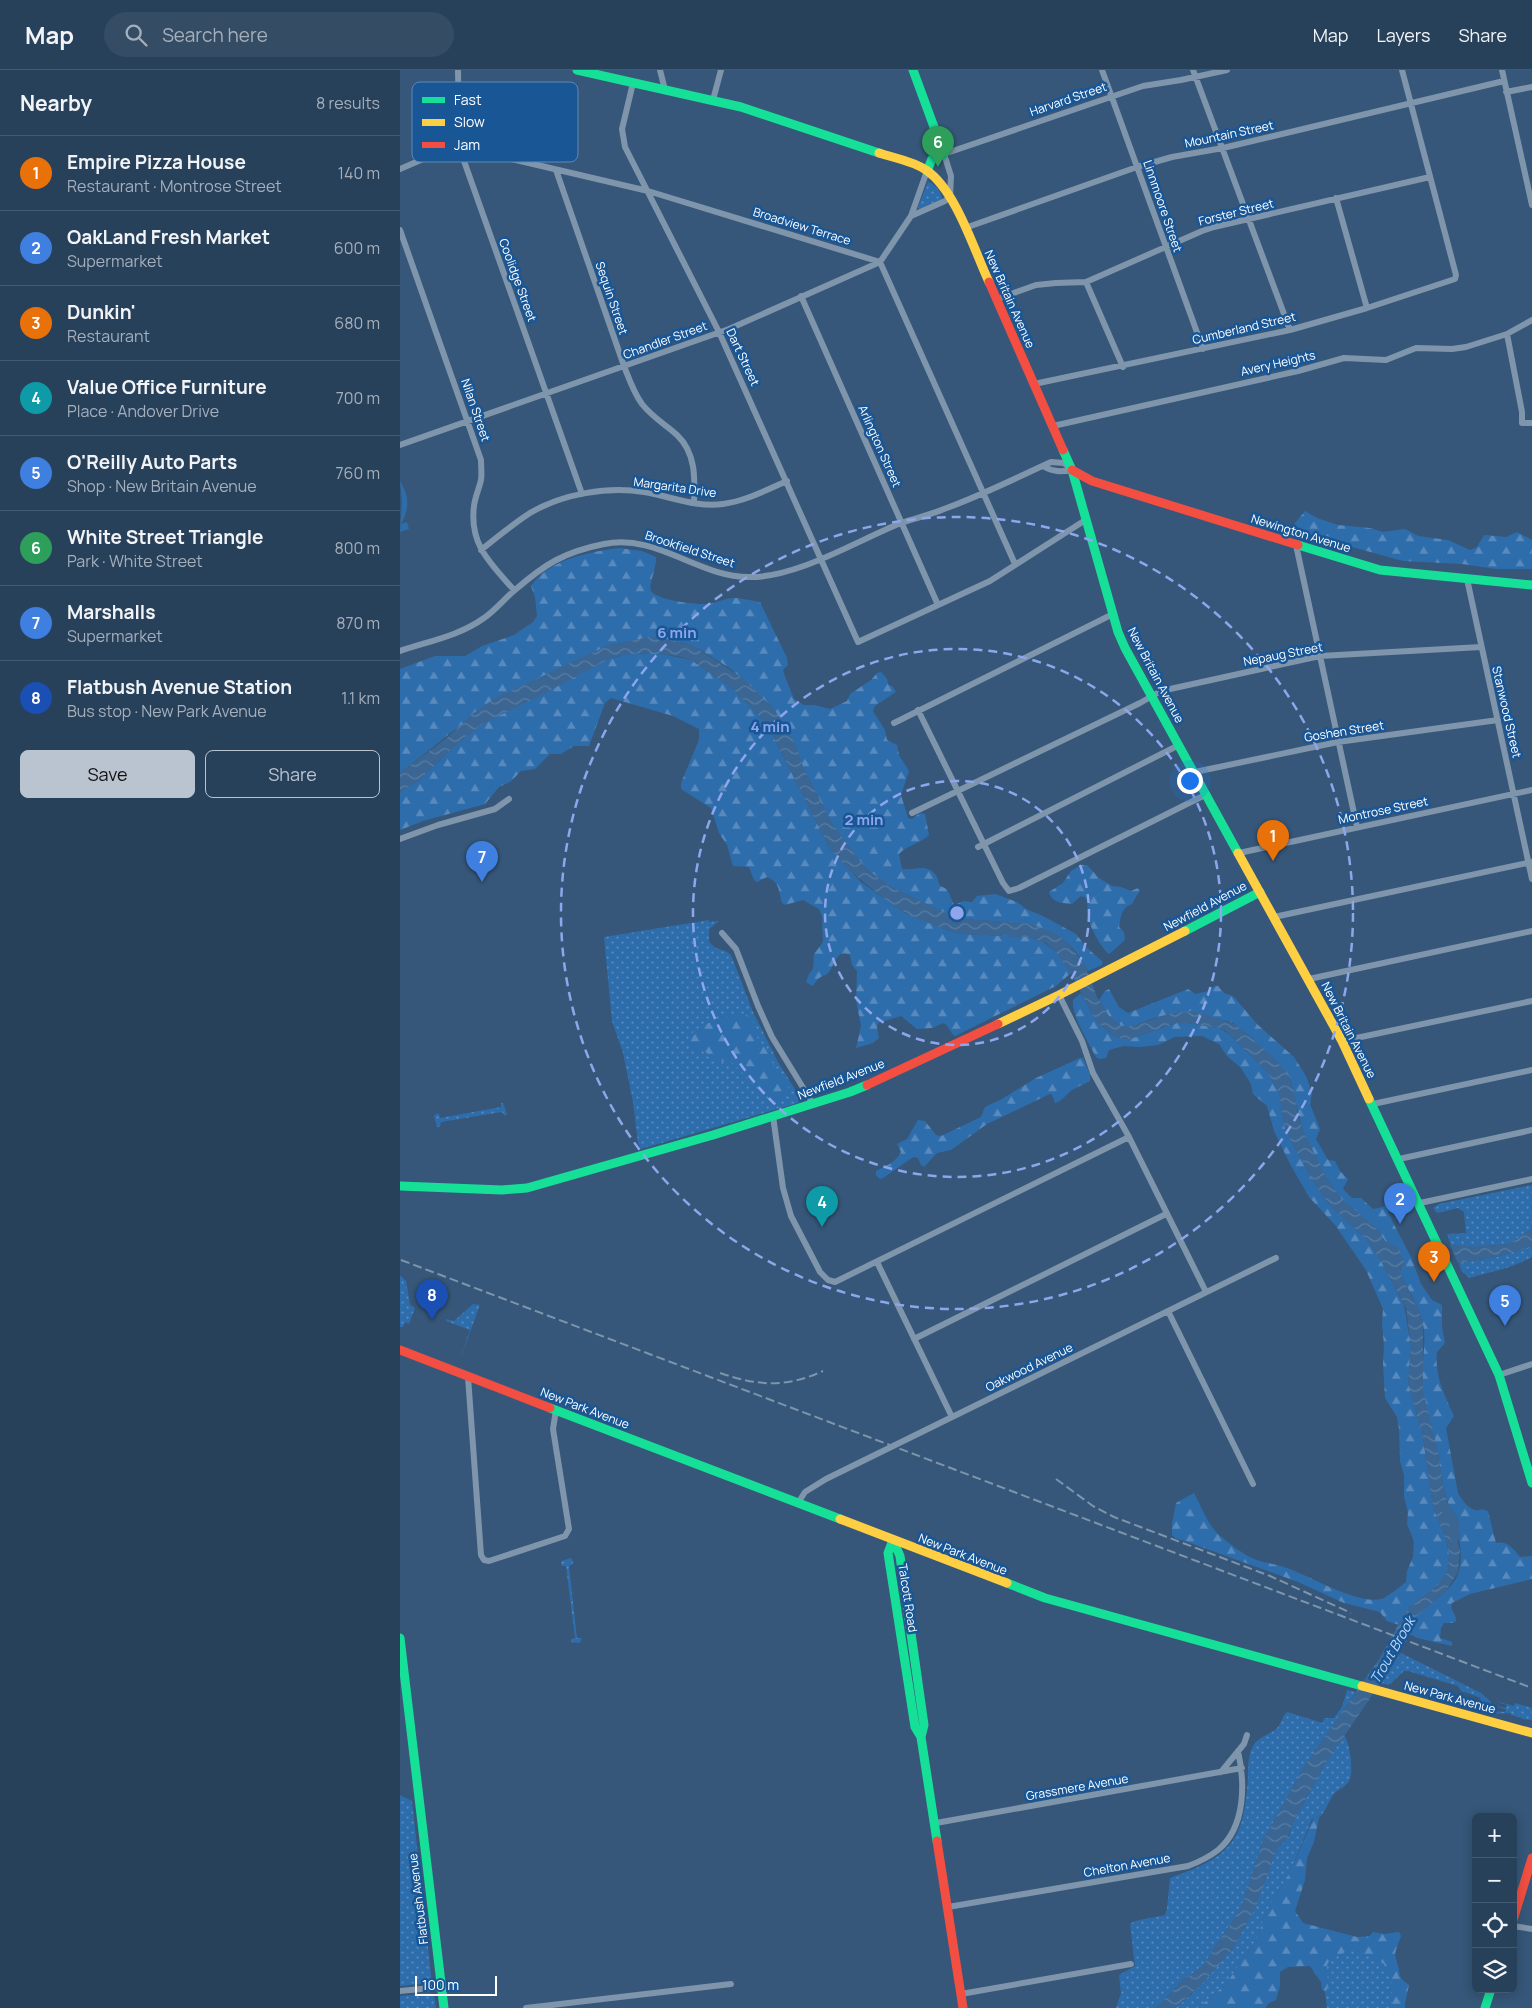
<!DOCTYPE html>
<meta charset="utf-8">
<style>
:root{--surface:#28415b;--page:#344c64;--text:#f1f3f6;--muted:#a5afbb;--line:#445a71;--accent:#b9c4d0}
body{margin:0;font-family:Manrope,sans-serif;background:var(--page);color:var(--text)}
.controls{position:absolute;right:15px;bottom:15px;display:grid;overflow:hidden;border-radius:8px;box-shadow:0 2px 12px #0003}
.controls button{width:45px;height:45px;display:grid;place-items:center;padding:0;border:0;border-bottom:1px solid var(--line);background:var(--surface);color:var(--text);font:25px sans-serif}
.scale{position:absolute;left:15px;bottom:12px;width:82px;box-sizing:border-box;padding-left:5px;border:2px solid #fff;border-top:0;font-size:14px;line-height:18px;white-space:nowrap;color:#fff;-webkit-text-stroke:4px #195696;paint-order:stroke}
.you{position:absolute;left:789px;top:710px;width:18px;height:18px;margin:-12px;border:4px solid #fff;border-radius:50%;background:#1a73e8;box-shadow:0 0 0 8px #1a73e833}
.badge{display:grid;place-items:center;width:32px;height:32px;border-radius:50%;background:var(--accent);color:#fff;font-size:16px;font-weight:700}
.pin{position:absolute;translate:-50% -41px;filter:drop-shadow(0 1px 2px #0008)}
.pin::after{content:'';position:absolute;top:26px;width:18px;height:15px;background:inherit;clip-path:polygon(0 0,100% 0,50% 100%)}
.list{margin:0;padding:0;list-style:none}
h2{display:flex;justify-content:space-between;align-items:center;height:65px;margin:0;padding:0 20px;font-size:21px}
h2 small{font-size:16px;font-weight:400;color:var(--muted)}
.list li{display:grid;grid-template-columns:32px 1fr auto;gap:15px;align-items:center;box-sizing:border-box;height:75px;padding:0 20px;border-top:1px solid var(--line)}
.list b{display:block;font-size:19px;white-space:nowrap}
.list p{margin:0;font-size:16px;white-space:nowrap;color:var(--muted)}
.list em{font-size:16px;font-style:normal;color:var(--muted)}
.actions{display:flex;gap:10px;padding:15px 20px}
.actions a{flex:1;padding:11px 0;border:1px solid var(--accent);border-radius:8px;text-align:center;font-size:18px;color:var(--accent)}
.actions .main{background:var(--accent);color:#111}
.icon{flex:none;width:28px;height:28px;fill:none;stroke:currentColor;stroke-width:2;stroke-linecap:round;stroke-linejoin:round}
.map{position:relative;flex:none;width:1132px;height:1938px;overflow:hidden}
header{display:flex;align-items:center;gap:30px;box-sizing:border-box;height:70px;padding:0 25px;background:var(--surface);border-bottom:1px solid var(--line)}
header strong{font-size:24px}
nav{display:flex;gap:28px;margin-inline-start:auto;font-size:18px}
.search{width:350px;height:45px;background:var(--page);display:flex;align-items:center;gap:12px;box-sizing:border-box;padding:0 18px;border-radius:28px;color:var(--muted);font-size:19px}
main{display:flex}
aside{flex:1;background:var(--surface)}
.map>svg:first-child{display:block}
</style>
<header>
<strong>Map</strong>
<div class="search"><svg class="icon" aria-label="search" viewBox="0 0 24 24"><circle cx="10" cy="10" r="6"/><path d="M15 15l6 6"/></svg>Search here</div>
<nav><a>Map</a><a>Layers</a><a>Share</a></nav>
</header>
<main>
<aside>
<h2>Nearby<small>8 results</small></h2>
<ul class="list">
<li><span class="badge" style="background:#e8710a">1</span><div><b>Empire Pizza House</b><p>Restaurant · Montrose Street</p></div><em>140 m</em></li>
<li><span class="badge" style="background:#3f7fe0">2</span><div><b>OakLand Fresh Market</b><p>Supermarket</p></div><em>600 m</em></li>
<li><span class="badge" style="background:#e8710a">3</span><div><b>Dunkin'</b><p>Restaurant</p></div><em>680 m</em></li>
<li><span class="badge" style="background:#0f9aa8">4</span><div><b>Value Office Furniture</b><p>Place · Andover Drive</p></div><em>700 m</em></li>
<li><span class="badge" style="background:#3f7fe0">5</span><div><b>O'Reilly Auto Parts</b><p>Shop · New Britain Avenue</p></div><em>760 m</em></li>
<li><span class="badge" style="background:#2e9e5b">6</span><div><b>White Street Triangle</b><p>Park · White Street</p></div><em>800 m</em></li>
<li><span class="badge" style="background:#3f7fe0">7</span><div><b>Marshalls</b><p>Supermarket</p></div><em>870 m</em></li>
<li><span class="badge" style="background:#1a4fb4">8</span><div><b>Flatbush Avenue Station</b><p>Bus stop · New Park Avenue</p></div><em>1.1 km</em></li>
</ul>
<div class="actions"><a class="main">Save</a><a>Share</a></div>
</aside>
<div class="map">
<svg width="1132" height="1938" viewBox="0 0 1132 1938">
<defs>
<pattern id="green-dots" width="8" height="8" patternUnits="userSpaceOnUse" patternTransform="scale(1.25)"><rect width="8" height="8" fill="#2e6dac"/><path d="M2 2h.1M6 6h.1" fill="none" stroke="#588abd" stroke-width="1.8" stroke-linecap="round"/></pattern>
<pattern id="forest-firs" width="22" height="20" patternUnits="userSpaceOnUse" patternTransform="scale(1.25)"><rect width="22" height="20" fill="#2e6dac"/><path d="M5 1l3.5 6h-7zM16 11l3.5 6h-7z" fill="#588abd"/></pattern>
<pattern id="water-waves" width="16" height="10" patternUnits="userSpaceOnUse" patternTransform="scale(1.25)"><rect width="16" height="10" fill="#3b6693"/><path d="M0 5q4-4 8 0t8 0" fill="none" stroke="#587da3"/></pattern>
</defs>
<rect width="100%" height="100%" fill="#365779"/>
<path fill="url(#green-dots)" d="M528,112C534,113 542,122 542,129L519,139L518,137Z
M309,850V852L319,851L309,859V871C315,881 324,878 331,885L353,942L378,992L401,1029L398,1033L241,1079L238,1073L233,1032L223,983L212,951L204,867Z
M103,1033L107,1044L105,1046L102,1042L41,1052L40,1057H37L34,1046L36,1044H39L40,1048L101,1037V1033Z
M1132,1115V1159L1109,1174L1073,1177L1051,1175L1047,1164L1066,1163L1064,1142L1058,1138L1037,1143L1033,1138L1039,1134Z
M1132,1176V1187C1113,1198 1090,1202 1069,1208L1061,1200L1059,1193L1097,1187Z
M0,1205L6,1211L10,1235L15,1238L9,1254L5,1252L3,1257H0Z
M73,1234L80,1235L59,1292L70,1260L46,1251V1249L54,1251Z
M170,1488L172,1489L173,1494L169,1496L177,1568H182L180,1573L171,1572V1569L175,1568L166,1496H162L161,1493L162,1491Z
M1001,1583L1081,1623L1091,1632L1090,1638L1085,1636L1079,1627L1061,1621L1058,1616L1008,1601H1004L989,1615L981,1613Z
M947,1620L956,1622L905,1695L863,1771L841,1838L802,1897L783,1910L756,1938H716L721,1923L719,1905L735,1896L730,1854C736,1849 755,1848 765,1845L767,1838L770,1808C832,1786 844,1772 848,1706C848,1695 848,1683 855,1673C861,1666 871,1664 877,1658C882,1653 882,1646 887,1642L923,1653L924,1648H934L942,1637Z
M1095,1631L1114,1636L1115,1633L1132,1638V1650L1122,1649V1648L1111,1645L1110,1643L1091,1644L1092,1641L1105,1642L1106,1640L1097,1636L1106,1638L1107,1635Z
M944,1665C950,1672 954,1703 949,1711C946,1717 938,1719 934,1724C928,1732 926,1741 919,1748L918,1746L912,1749L891,1800L866,1843L857,1868L848,1882L826,1914L798,1938H775L792,1924L832,1880L848,1851L877,1779L889,1766L892,1755L925,1694Z
M0,1725L12,1731L32,1913L0,1916Z
M990,1864L1005,1926V1938H927L918,1871Z
M29,1923L34,1925L36,1938H0V1926Z"/>
<path fill="url(#forest-firs)" d="M905,441L917,448L938,455L970,458L983,462L1005,459L1018,466L1048,470L1070,480L1077,477L1084,465L1106,467L1117,462L1132,470V499H1096L1062,494L1003,491L916,467L894,458L895,453Z
M219,478L242,481L256,487C257,498 248,515 251,521C256,530 297,535 307,534C317,533 326,527 337,528C345,529 353,531 360,532L387,588L388,595L383,600L384,604L394,629L404,635H415L430,639L447,631L450,624L471,610L477,603L481,602L487,609L488,614L493,617L496,622L475,636L473,641L485,660L487,670L497,675L499,685L509,701L501,725L508,748L512,749L520,743L525,744L529,765C520,774 507,775 499,784L502,799C515,801 525,793 535,804C538,807 538,812 540,816L547,819L554,835L564,831L572,832L577,826L595,824L617,832L626,839L643,846L676,864L686,877L703,892L702,895L688,901C662,847 614,854 565,849L554,847L491,817L469,801L451,781L431,752L403,697L395,675L371,636L331,599L299,579L285,573L249,567L207,576L91,631L0,703V599L35,586H65L82,576L114,565L133,552L137,546L135,527L131,516C150,489 189,482 219,478Z
M257,583L291,590L332,618L367,654L430,779L461,812L505,843L547,860L562,864L629,867L643,872L655,881L671,903L656,916L555,966C549,962 550,956 543,953L532,958L517,959L501,946L478,953L477,957L479,968L473,973L456,978L461,956L456,930L457,901L452,895L450,885C436,878 435,896 428,903C424,907 425,904 421,907C417,909 416,913 412,916L406,912L409,904L413,899L414,884L423,872L422,846L419,839L403,830L385,835L382,833C379,822 380,812 367,807L357,812L354,810L349,797L333,796L327,775L319,763L311,738L281,719V713L299,670V659L273,646L211,628L205,633L189,676H174L161,684H150L135,699L121,701L110,712L99,717L85,734L23,751L0,760V722L18,711L59,672L84,653L207,590L225,584Z
M681,795H687L699,808L712,816L721,817L731,821L738,818L740,820L732,834C721,838 721,846 719,857L724,862L725,870L709,884C702,879 689,856 688,846C687,839 689,833 685,827L681,826L672,834C663,833 652,833 649,822L663,813L671,801Z
M815,916H818L824,923L833,926L858,955L894,987L906,1006L912,1023L910,1034L920,1059L916,1069L928,1090L935,1091L940,1101L948,1109L943,1119L952,1128H961L973,1139L983,1137L997,1121L1000,1123L1003,1131C997,1134 989,1136 988,1143L1011,1187L1021,1214L1032,1230L1042,1235V1257L1045,1273L1037,1282C1034,1305 1045,1326 1054,1346L1046,1358L1058,1423C1063,1432 1072,1444 1082,1439L1088,1441L1096,1473C1107,1470 1114,1479 1120,1487L1132,1486V1509L1070,1524L1052,1533C1049,1540 1057,1544 1056,1551L1053,1553H1044L1041,1558L1040,1568L1052,1572V1576L1017,1568L1006,1562C1015,1537 1048,1529 1058,1504C1068,1475 1049,1442 1043,1415C1040,1403 1040,1390 1037,1378C1032,1357 1024,1337 1022,1315C1021,1295 1027,1274 1023,1254C1019,1236 1008,1219 1000,1203L1001,1196L998,1178L986,1172L975,1157L942,1130L934,1119L923,1102L902,1058L890,1008L873,987L861,978L853,969L833,953L790,941L754,948L733,956H722L710,948L699,930L705,921L709,919L719,937L728,943L788,919L795,924L809,921Z
M681,923L695,950L712,965L718,968L730,969L777,953H788L819,958L829,964L866,1001L872,1010L879,1023L885,1059L910,1106L928,1133L968,1171L981,1191L1004,1235L1011,1276L1008,1312L1023,1368L1033,1437L1046,1469L1049,1484L1048,1500L1040,1513L1010,1537L999,1555L987,1551L980,1542L944,1533L898,1512L782,1470L776,1469L772,1465V1454L776,1433L794,1423C802,1437 807,1454 819,1465C829,1473 842,1484 854,1489C864,1493 877,1494 887,1498C910,1506 958,1535 981,1529C985,1529 1002,1515 1006,1512L1007,1501L1013,1487L1014,1471L1007,1454L1008,1442L1004,1427V1405L1000,1391L999,1359L997,1347L985,1328L983,1293L984,1275L982,1254L983,1239L966,1200L935,1155L909,1127L890,1094L874,1061L867,1036L853,1024L851,1014L841,998L827,986L819,974L802,966L775,967L758,975L740,977L723,976L709,980L706,988L699,989L696,987C689,973 671,945 673,930Z
M346,944L353,952L358,970L366,979L374,996L388,1014V1022L378,1032L371,1031L362,1018L352,1013L333,993L316,990L304,981L292,979L287,973L289,966C303,952 327,945 346,944Z
M680,988H683L690,1004V1011L672,1020L660,1031L655,1033L652,1025L650,1024L587,1054L551,1080L537,1083L524,1097L521,1095L518,1088L514,1087C504,1092 487,1107 480,1109L476,1105V1101C487,1095 495,1093 501,1082L497,1074L507,1069L518,1050L525,1051L536,1065L541,1066L581,1047L585,1037L602,1029L636,1008Z
M915,1745L919,1748L914,1772L907,1788L905,1810L895,1841L903,1853L957,1867L968,1868L973,1862L984,1864L999,1862L1001,1866C999,1874 993,1882 996,1890C998,1897 1000,1898 998,1906L1009,1915L1004,1938H992V1913L983,1892C974,1887 961,1882 950,1881C944,1881 941,1886 934,1885C932,1888 927,1892 927,1896C925,1904 931,1911 926,1921L922,1920L921,1912L910,1896L888,1897L880,1902V1916L876,1930L869,1933L865,1938H798L826,1914L848,1882L857,1868L866,1843L891,1800Z"/>
<path fill="#2e6dac" d="M0,411C9,426 10,438 1,454L7,452L9,459L0,462L2,431Z"/>
<path fill="url(#water-waves)" d="M249,567H257L292,575L344,609L376,642L396,675L403,697L431,752L459,790L469,801L491,817L554,847L565,849L632,854L657,864L671,877L685,895L697,927L710,948L722,956H733L768,944L789,941L804,944L836,955L870,984L888,1005L895,1024L898,1046L902,1058L925,1105L939,1126L975,1157L986,1172L998,1178L1006,1196L1000,1197V1203L1018,1239L1023,1254V1320L1037,1377L1043,1416L1060,1481L1058,1502L1046,1521L1011,1551L1006,1560L999,1586L925,1694L892,1755L887,1769L877,1779L855,1839L832,1880L800,1916L775,1938H756L783,1910L802,1897L841,1838L863,1771L905,1695L979,1589L1005,1543L1010,1537L1040,1513L1048,1500L1049,1484L1047,1473L1033,1437L1023,1368L1008,1312L1011,1276L1006,1238L981,1191L968,1171L928,1133L910,1106L885,1059L879,1023L872,1010L866,1001L826,961L819,958L788,953H777L730,969L718,968L712,965L695,950L672,905L655,881L646,873L629,867L562,864L547,860L512,847L486,830L450,801L430,779L367,654L332,618L291,590L281,587L257,583H243L221,585L207,590L134,629L84,653L59,672L18,711L0,722V703L48,667L72,644L97,627L207,576Z
M1132,1159V1176L1097,1187L1058,1193L1050,1175L1073,1177L1109,1174Z"/>
<g fill="none" stroke-linecap="round" stroke-linejoin="round">
<path stroke="#3b6693" stroke-width="10" d="M1043,1435L1054,1451L1055,1467"/>
<path stroke="#7f95ab" stroke-width="6" d="M58,0L59,61L58,74L182,424
M260,0L265,20
M702,0L803,279
M793,0L890,260
M1102,0L1132,135
M233,13L222,59L225,77L319,262L458,572L590,511L687,449
M1106,22L1132,17
M313,30L321,0
M0,99L58,74L69,79L248,121L480,192L615,494
M156,100L224,296C229,309 234,323 242,334C252,347 265,354 277,365C296,383 295,408 294,433
M936,128L967,238
M511,146L545,131L550,126L551,106L544,84L743,16L781,10L827,0
M565,158L737,97L772,87L823,78L1104,11
M0,160L81,390C81,397 82,404 81,410C79,419 75,427 74,436C69,475 91,494 114,520
M686,212L723,297
M401,226L538,535
M597,229L636,215L656,213L686,212L802,161L814,157L1030,107
M1107,264L1122,342V353H1132
M634,314L890,260L967,238L1055,209L1056,205L1002,0
M653,356L898,301L944,288L986,290L1016,278L1052,279L1066,277L1107,264L1132,250
M0,375L329,259L480,192L511,146L527,101
M643,396C653,402 661,402 672,400
M896,475L957,757
M81,480C97,467 113,454 130,443C162,424 208,416 244,422C269,426 297,438 323,434C346,431 366,420 387,411
M1067,509L1132,809
M0,581C29,571 59,566 84,548C96,540 104,529 115,520C145,494 164,482 204,474C256,463 298,507 349,507C397,508 456,471 501,453C515,448 530,445 544,439C580,426 616,408 651,392L664,393L671,399
M518,640L603,813L609,821L619,818L807,724
M494,653L713,544
M795,702L938,672L1098,650
M512,743L740,633L761,621L920,586L1081,577
M0,769L38,755L95,739L109,729
M578,777L779,675
M839,783L1132,720
M874,847L1132,792
M322,863L336,879L358,936L372,967L413,1034
M909,909L1132,861
M659,925L682,971L693,1003L729,1067L806,1222
M942,971L1132,931
M973,1034L1132,1000
M373,1046L383,1118L391,1146L420,1202L428,1210L435,1212L729,1067
M999,1089L1132,1060
M1020,1133L1132,1109
M477,1192L552,1347
M768,1241L853,1414
M514,1269L766,1144
M1099,1305L1132,1294
M68,1307L81,1485L84,1490L89,1491L165,1466L169,1459L153,1359L156,1340
M398,1433L405,1422L426,1409L876,1188
M821,1702L844,1674L847,1665
M536,1753L842,1698
M548,1837L788,1796C799,1792 809,1787 818,1780C846,1757 845,1712 838,1681
M1113,1856L1132,1859
M0,1921L41,1917
M561,1924L731,1894
M126,1938L331,1914"/>
<path stroke="#16e098" stroke-width="9" d="M177,0L341,37L479,83
M513,0L544,84L532,89L527,101
M663,380L672,400L718,562L725,578L838,783
M898,475L980,500L1132,515
M785,861L860,822
M969,1029L1099,1305L1132,1413
M0,1116L102,1120L127,1118L313,1065L450,1022L467,1015
M150,1338L440,1449
M493,1470L500,1486L524,1655L521,1667L537,1771
M493,1470L488,1483L515,1657L521,1667
M607,1513L645,1528L962,1616
M0,1568L44,1938
M1085,1938L1091,1919"/>
<path stroke="#ffcf43" stroke-width="9" d="M479,83C494,88 513,91 526,100C556,120 574,180 589,212
M838,783L942,971L969,1029
M598,954L659,925L785,861
M440,1449L607,1513
M962,1616L1132,1663"/>
<path stroke="#f24e42" stroke-width="9" d="M589,212L663,380
M672,400L692,411L898,475
M467,1015L598,954
M0,1280L150,1338
M537,1771L563,1938
M1113,1850L1132,1788"/>
<path stroke="#7e94ab" stroke-width="2" stroke-dasharray="9 4" stroke-linecap="butt" d="M1,1190L1132,1618
M320,1303C358,1316 386,1318 423,1301
M656,1409L693,1436L714,1447L870,1506L951,1543"/>
</g>
<g fill="none" stroke="#8ea6ec" stroke-width="2.5" stroke-dasharray="9 6">
<circle cx="557" cy="843" r="132"/>
<circle cx="557" cy="843" r="264"/>
<circle cx="557" cy="843" r="396"/>
</g>
<g text-anchor="middle" dominant-baseline="central" stroke-width="5" stroke-linejoin="round" paint-order="stroke">
<g font-size="12" fill="#fff" stroke="#195696">
<text transform="translate(668 29) rotate(-19)">Harvard Street</text>
<text transform="translate(829 64) rotate(-12)">Mountain Street</text>
<text transform="translate(763 136) rotate(71)">Linnmoore Street</text>
<text transform="translate(836 142) rotate(-14)">Forster Street</text>
<text transform="translate(402 156) rotate(17)">Broadview Terrace</text>
<text transform="translate(118 210) rotate(70)">Coolidge Street</text>
<text transform="translate(212 228) rotate(71)">Sequin Street</text>
<text transform="translate(610 229) rotate(66)">New Britain Avenue</text>
<text transform="translate(844 258) rotate(-13)">Cumberland Street</text>
<text transform="translate(265 270) rotate(-20)">Chandler Street</text>
<text transform="translate(343 287) rotate(65)">Dart Street</text>
<text transform="translate(878 293) rotate(-13)">Avery Heights</text>
<text transform="translate(76 340) rotate(71)">Nilan Street</text>
<text transform="translate(480 376) rotate(66)">Arlington Street</text>
<text transform="translate(275 417) rotate(8)">Margarita Drive</text>
<text transform="translate(901 463) rotate(17)">Newington Avenue</text>
<text transform="translate(290 479) rotate(18)">Brookfield Street</text>
<text transform="translate(883 584) rotate(-11)">Nepaug Street</text>
<text transform="translate(756 605) rotate(62)">New Britain Avenue</text>
<text transform="translate(1107 642) rotate(77)">Stanwood Street</text>
<text transform="translate(944 661) rotate(-9)">Goshen Street</text>
<text transform="translate(983 740) rotate(-12)">Montrose Street</text>
<text transform="translate(805 836) rotate(-28)">Newfield Avenue</text>
<text transform="translate(949 960) rotate(63)">New Britain Avenue</text>
<text transform="translate(441 1009) rotate(-21)">Newfield Avenue</text>
<text transform="translate(629 1297) rotate(-26)">Oakwood Avenue</text>
<text transform="translate(185 1338) rotate(21)">New Park Avenue</text>
<text transform="translate(563 1484) rotate(21)">New Park Avenue</text>
<text transform="translate(508 1528) rotate(81)">Talcott Road</text>
<text transform="translate(1050 1627) rotate(15)">New Park Avenue</text>
<text transform="translate(677 1717) rotate(-10)">Grassmere Avenue</text>
<text transform="translate(727 1795) rotate(-10)">Chelton Avenue</text>
<text transform="translate(18 1829) rotate(-97)">Flatbush Avenue</text>
</g>
<g font-size="14" font-style="italic" fill="#b8d8f7" stroke="#195696">
<text transform="translate(992 1580) rotate(-60)">Trout Brook</text>
</g>
</g>
<rect x="12" y="12" width="166" height="80" rx="8" fill="#195696" stroke="#5e89b6" stroke-width="1"/>
<rect x="22" y="27" width="23" height="6" fill="#16e098"/>
<rect x="22" y="49" width="23" height="7" fill="#ffcf43"/>
<rect x="22" y="72" width="23" height="6" fill="#f24e42"/>
<g font-size="14" fill="#fff">
<text x="54" y="35">Fast</text>
<text x="54" y="57">Slow</text>
<text x="54" y="80">Jam</text>
</g>
<circle cx="557" cy="843" r="8" fill="#8ea6ec" stroke="#195696" stroke-width="2.5"/>
<g font-size="15" text-anchor="middle" font-weight="bold" fill="#8ea6ec" stroke="#195696" stroke-width="5" stroke-linejoin="round" paint-order="stroke">
<text x="277" y="568">6 min</text>
<text x="370" y="662">4 min</text>
<text x="464" y="755">2 min</text>
</g>
</svg>
<div class="controls">
<button>+</button>
<button>−</button>
<button><svg class="icon" aria-label="locate" viewBox="0 0 24 24"><circle cx="12" cy="12" r="6"/><path d="M12 2v4M12 18v4M2 12h4M18 12h4"/></svg></button>
<button><svg class="icon" aria-label="layers" viewBox="0 0 24 24"><path d="M12 4l9 5-9 5-9-5zM3 14l9 5 9-5"/></svg></button>
</div>
<div class="scale">100 m</div>
<div class="you"></div>
<div class="pin badge" style="left:873px;top:791px;background:#e8710a">1</div>
<div class="pin badge" style="left:1000px;top:1154px;background:#3f7fe0">2</div>
<div class="pin badge" style="left:1034px;top:1212px;background:#e8710a">3</div>
<div class="pin badge" style="left:422px;top:1157px;background:#0f9aa8">4</div>
<div class="pin badge" style="left:1105px;top:1256px;background:#3f7fe0">5</div>
<div class="pin badge" style="left:538px;top:97px;background:#2e9e5b">6</div>
<div class="pin badge" style="left:82px;top:812px;background:#3f7fe0">7</div>
<div class="pin badge" style="left:32px;top:1250px;background:#1a4fb4">8</div>
</div>
</main>
